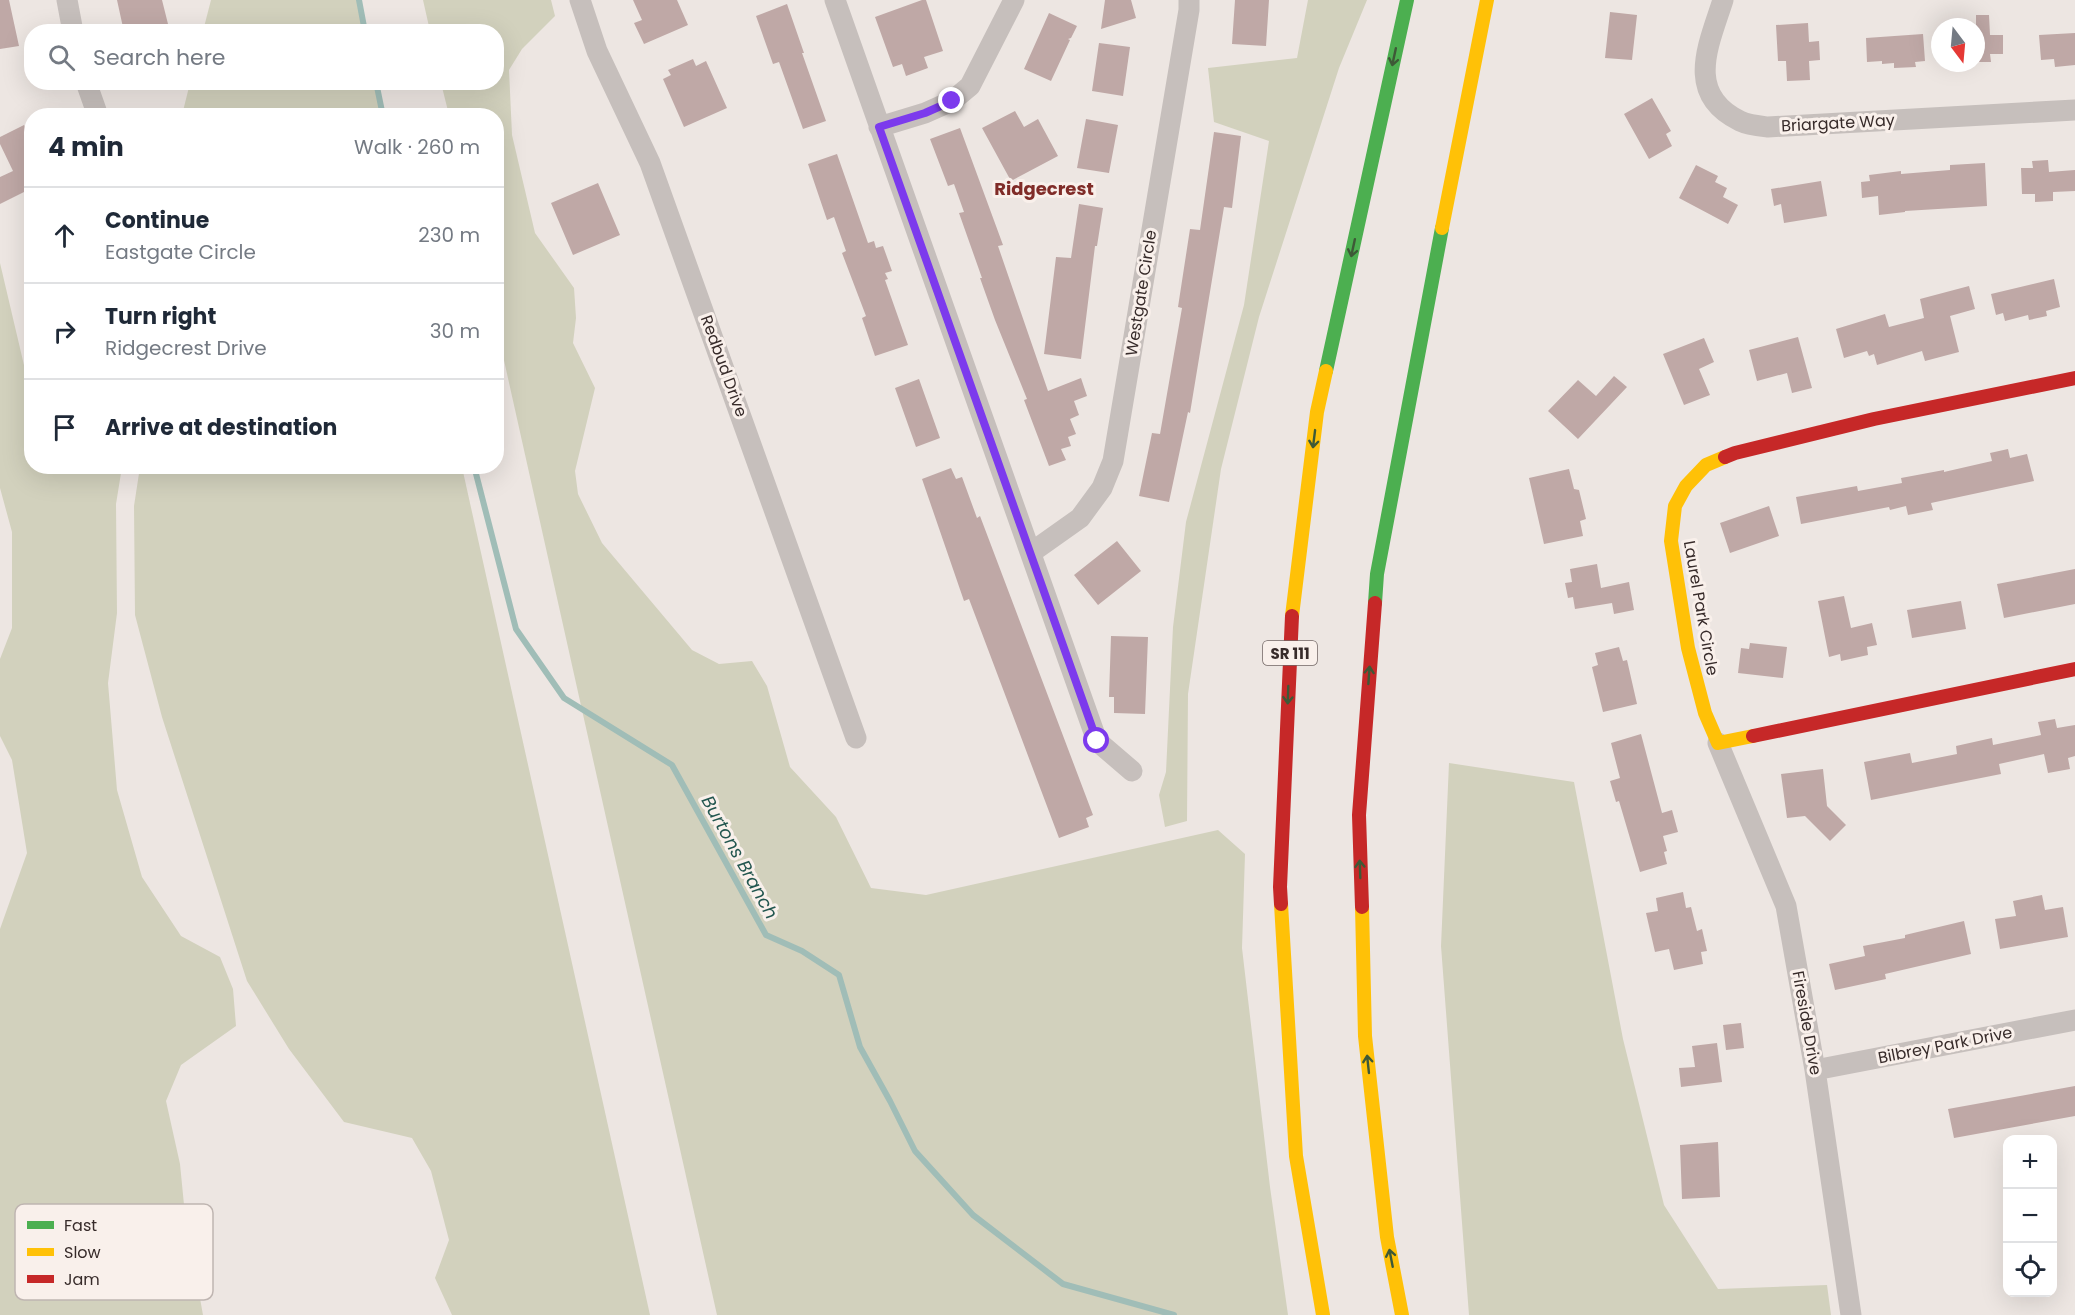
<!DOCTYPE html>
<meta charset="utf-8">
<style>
:root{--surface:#fff;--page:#f2f2f3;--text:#1f2937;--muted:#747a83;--line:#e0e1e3}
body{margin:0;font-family:Poppins,sans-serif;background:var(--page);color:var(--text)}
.controls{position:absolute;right:18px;bottom:18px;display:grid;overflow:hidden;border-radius:12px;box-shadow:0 6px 24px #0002}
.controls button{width:54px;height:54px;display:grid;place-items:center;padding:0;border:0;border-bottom:2px solid var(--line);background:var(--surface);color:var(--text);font:30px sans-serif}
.compass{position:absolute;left:1931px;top:18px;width:54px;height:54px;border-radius:50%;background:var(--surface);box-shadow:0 6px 24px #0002;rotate:164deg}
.stop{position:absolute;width:18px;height:18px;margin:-14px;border:4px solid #7c3aed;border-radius:50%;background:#fff}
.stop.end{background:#7c3aed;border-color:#fff;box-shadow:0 2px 6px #0008}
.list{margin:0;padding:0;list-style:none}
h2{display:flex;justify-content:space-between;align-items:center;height:78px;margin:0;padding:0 24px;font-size:26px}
h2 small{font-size:20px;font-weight:400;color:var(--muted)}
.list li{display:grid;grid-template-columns:39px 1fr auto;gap:18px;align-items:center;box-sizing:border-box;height:96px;padding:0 24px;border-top:2px solid var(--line)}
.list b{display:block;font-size:22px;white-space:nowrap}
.list p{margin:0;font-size:20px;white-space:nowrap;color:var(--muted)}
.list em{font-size:20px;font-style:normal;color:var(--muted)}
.icon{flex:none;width:33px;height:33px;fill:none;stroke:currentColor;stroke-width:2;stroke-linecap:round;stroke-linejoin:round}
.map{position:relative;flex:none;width:2075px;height:1315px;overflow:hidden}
.search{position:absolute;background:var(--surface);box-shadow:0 6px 24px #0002;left:24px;top:24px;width:480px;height:66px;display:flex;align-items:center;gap:15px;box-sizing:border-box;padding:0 21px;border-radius:24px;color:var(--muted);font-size:22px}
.panel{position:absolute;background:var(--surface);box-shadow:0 6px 24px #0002;left:24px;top:108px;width:480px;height:366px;border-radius:24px}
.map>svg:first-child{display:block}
</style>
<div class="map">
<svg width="2075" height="1315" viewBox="0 0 2075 1315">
<rect width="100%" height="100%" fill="#ede6e2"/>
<path fill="#d2d1bd" d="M211,0H358L365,31H203Z
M423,0H551L555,16L522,49L509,70L512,135L535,233L574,288L576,318L573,343L595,388L575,471L578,494L602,543L692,650L719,664L752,661L767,686L790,767L836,817L871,888L926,895L1218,830L1245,854L1242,948L1270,1187L1288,1315H717L497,329L496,116L449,115L441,83L496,82V32L430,31Z
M1308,0H1367L1339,68L1259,317L1221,469L1188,694L1187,821L1165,827L1159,795L1166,772L1173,627L1186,522L1244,305L1269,141L1214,122L1208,68L1297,58Z
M190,83H377L384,115H182Z
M0,263L31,395L32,466L122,467L116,504L117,613L108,683L117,790L142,877L181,936L220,957L233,989L236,1026L181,1065L166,1101L180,1164L185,1215L203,1315H0V929L27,853L12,760L0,736V659L12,628V532L0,488Z
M140,467H462L650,1315H452L435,1278L449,1240L431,1171L412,1138L344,1122L289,1049L247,981L162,717L135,615L134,506Z
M1449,763L1574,782L1623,1039L1664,1205L1718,1289L1827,1285L1831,1315H1469L1441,946Z"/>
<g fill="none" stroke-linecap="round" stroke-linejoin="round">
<path stroke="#a0bdb7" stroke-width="6" d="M359,0L365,32
M376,82L383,116
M474,466L516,629L564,698L672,765L766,935L802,951L839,975L860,1047L890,1101L915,1151L973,1215L1063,1284L1174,1315"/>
</g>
<path fill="#bfa8a6" d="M0,0H9L19,46L0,49Z
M117,0H162L170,32H124Z
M633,0H677L688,25L644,44L634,23L642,20Z
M922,0H926L943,51L924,57L928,68L906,76L902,64L893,67L875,17Z
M1105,0H1131L1136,18L1101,29Z
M1235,0H1269L1266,46L1232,44Z
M787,4L804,53H802L826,121L803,129L779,62L773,64L756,16Z
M1610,12L1637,15L1632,60L1605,58Z
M1049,13L1077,26L1071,38L1068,39L1070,40L1051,81L1024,69Z
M1976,15H1989L1990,35H2003V54H1990L1991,62H1976Z
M1808,23L1809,42L1819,41L1820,60L1809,61L1810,80L1787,81L1786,61H1778L1776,25Z
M2075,33V65L2055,67L2054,59L2041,60L2039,35Z
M1923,34L1925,61L1915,62L1916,67L1894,68V63L1882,64V61L1867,62L1866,38Z
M1099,43L1130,47L1123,96L1092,91Z
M693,59L696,66L706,61L727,108L684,127L663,79L671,75L668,70Z
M1652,98L1671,131L1666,134L1672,146L1649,159L1624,114Z
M1015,111L1024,127L1038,119L1058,156L1011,181L982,128Z
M1086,119L1118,125L1109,173L1077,168Z
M24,125L32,140V188L0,204V177L13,171L0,144V137Z
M960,128L1003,245L998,246L1048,391L1081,378L1087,396L1074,401L1079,415L1070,419L1076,434L1068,437L1071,446L1061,449L1066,460L1049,466L1024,400L1027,399L995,320L980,278H982L959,213L964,212L954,184L948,186L930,139Z
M1214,132L1241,136L1232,208L1224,207L1190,413L1188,412L1169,502L1139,496L1152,433L1160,434L1182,308L1178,307L1190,229L1200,230Z
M837,154L868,243L874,241L876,248L883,246L892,271L885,273L888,279L885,280L908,345L875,356L862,318L866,316L842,253L846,251L834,217L827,220L808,164Z
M2048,160L2049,172L2075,170V191L2053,192V201L2035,202V194H2022L2021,168H2033L2032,161Z
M1985,163L1987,206L1905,211V212L1879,215L1878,196L1862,198L1861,182L1870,181L1869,175L1901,171V174L1950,170V165Z
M1696,165L1718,176L1715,182L1727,188L1723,197L1738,205L1728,224L1679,198Z
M1821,181L1827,216L1784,223L1781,204L1774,206L1771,189Z
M598,183L620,235L573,255L551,203Z
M1079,204L1103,208L1097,246H1095L1081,359L1044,354L1056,257L1071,258Z
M2054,279L2060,307L2046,311L2047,316L2029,320L2028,315L2005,321L2003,313L1996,315L1991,294Z
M1969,286L1975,309L1950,316L1959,352L1925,361L1922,351L1877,365L1874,354L1869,356L1867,351L1844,358L1836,329L1885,314L1889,327L1924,318L1920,299Z
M1798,337L1812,388L1792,393L1787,373L1757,381L1749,350Z
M1704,338L1714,362L1699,369L1710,395L1684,405L1663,354Z
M1614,376L1627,387L1578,439L1548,411L1578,380L1596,396Z
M919,379L940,438L916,447L895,388Z
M2008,449L2010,458L2027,454L2034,481L1931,503L1933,510L1908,515L1906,506L1890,510L1889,507L1801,524L1796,497L1857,486L1858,491L1902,483L1901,478L1944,470V472L1992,461L1990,453Z
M951,468L956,479L962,477L977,518L980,516L1093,815L1086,818L1089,827L1059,838L969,599L964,601L922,479Z
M1569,469L1574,489L1579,490L1586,519L1580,521L1583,536L1544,544L1529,478Z
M1769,506L1779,536L1730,553L1720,523Z
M1117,541L1141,571L1098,605L1074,575Z
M1597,564L1601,588L1629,582L1634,610L1614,614L1612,603L1575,609L1573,597L1568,598L1565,583L1572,582L1570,569Z
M2075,569V604L2004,618L1997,584Z
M1844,596L1851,628L1872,623L1877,645L1867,647L1868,655L1841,661L1840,654L1829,657L1818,601Z
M1961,601L1966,629L1912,638L1907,610Z
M1111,636L1148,637L1145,714L1114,713V697H1109Z
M1750,643L1787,647L1783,678L1738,673L1741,648L1749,649Z
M1619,647L1623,661L1627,660L1637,704L1603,712L1592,667L1598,665L1595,653Z
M2055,719L2057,728L2075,725V756L2068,758L2070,769L2048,773L2044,754L1999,764L2001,774L1871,800L1864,762L1910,753L1912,763L1957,754L1956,746L1992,738L1993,745L2041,735L2038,722Z
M1641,734L1662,813L1672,810L1678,832L1663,836L1667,851L1664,852L1667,864L1640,872L1619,801L1616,802L1610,781L1620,778L1611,743Z
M1823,769L1827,806L1846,825L1830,841L1805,816L1787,818L1781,774Z
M1683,892L1686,908L1691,907L1697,931L1702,929L1707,951L1701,952L1703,964L1674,970L1669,949L1655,952L1646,913L1658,911L1656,898Z
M2042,895L2045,910L2063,907L2068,937L2000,949L1995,919L2016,916L2013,901Z
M1964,921L1971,954L1885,974L1886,979L1835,990L1829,964L1865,956L1863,946L1905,938V935Z
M1741,1023L1744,1048L1726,1050L1723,1025Z
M1717,1043L1722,1082L1681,1087L1679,1068L1695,1067L1692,1046Z
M2075,1086V1116L1954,1138L1948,1109Z
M1718,1142L1720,1197L1682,1199L1680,1145Z"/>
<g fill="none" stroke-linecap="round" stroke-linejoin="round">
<path stroke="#c6bfbc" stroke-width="21" d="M67,0L73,32
M580,0L597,51L650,163L856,738
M835,0L1097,741L1132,771
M1723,0C1709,44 1684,94 1740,121C1748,125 1759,126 1768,127L2075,110
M86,82L98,116
M879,127L925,113L952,101L970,86L1014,0
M1032,552L1080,518L1102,488L1113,461L1189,10V0
M1718,743L1786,906L1815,1070L1851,1315
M1815,1070L2075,1020"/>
<path stroke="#4caf50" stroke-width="14" d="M1326,371L1407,0
M1375,603L1377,574L1442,228"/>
<path stroke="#ffc107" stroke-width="14" d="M1442,228L1487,0
M1725,457L1706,465L1686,486L1675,506L1671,541L1688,648L1705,713L1718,743L1753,736
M1292,616L1317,412L1326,371
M1281,904L1296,1156L1323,1315
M1362,907L1365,1036L1387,1237L1402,1315"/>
<path stroke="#c62828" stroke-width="14" d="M1725,457L1735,453L1874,419L2075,378
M1753,736L2075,669
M1281,904L1280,887L1292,616
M1362,907L1359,815L1375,603"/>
</g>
<defs><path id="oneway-shaft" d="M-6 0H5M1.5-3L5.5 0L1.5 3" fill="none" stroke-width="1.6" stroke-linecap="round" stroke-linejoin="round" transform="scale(1.5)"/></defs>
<g stroke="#3e5937">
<use href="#oneway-shaft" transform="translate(1394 57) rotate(102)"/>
<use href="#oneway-shaft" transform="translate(1353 248) rotate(102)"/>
<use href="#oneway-shaft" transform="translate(1314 439) rotate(97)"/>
<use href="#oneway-shaft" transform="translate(1369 675) rotate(-86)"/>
<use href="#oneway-shaft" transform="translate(1288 695) rotate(92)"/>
<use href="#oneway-shaft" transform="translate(1360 869) rotate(-92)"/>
<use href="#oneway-shaft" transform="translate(1368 1064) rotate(-96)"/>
<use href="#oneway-shaft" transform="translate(1391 1258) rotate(-101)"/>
</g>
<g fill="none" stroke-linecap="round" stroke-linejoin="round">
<path stroke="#7c3aed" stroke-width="8" d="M952,101L925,113L879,127L1097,741"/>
</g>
<g text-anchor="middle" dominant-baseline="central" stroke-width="6" stroke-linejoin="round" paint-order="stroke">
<rect fill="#f9f0eb" stroke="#716664" stroke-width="1.5" x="1263" y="641" width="54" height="24" rx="4.5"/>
<g font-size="15" font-weight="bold" fill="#372b2a">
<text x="1290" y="653">SR 111</text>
</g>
<g font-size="16" fill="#372b2a" stroke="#f9f0eb">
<text transform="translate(1838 123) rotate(-3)">Briargate Way</text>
<text transform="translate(1141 293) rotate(-81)">Westgate Circle</text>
<text transform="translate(724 366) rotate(70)">Redbud Drive</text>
<text transform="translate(1701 608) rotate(80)">Laurel Park Circle</text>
<text transform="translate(1807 1023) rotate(80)">Fireside Drive</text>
<text transform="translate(1945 1045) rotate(-11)">Bilbrey Park Drive</text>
</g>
<g font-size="18" font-weight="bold" fill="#802c28" stroke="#f9f0eb">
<text x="1044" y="188">Ridgecrest</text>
</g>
<g font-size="18" font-style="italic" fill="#22564f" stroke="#f9f0eb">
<text transform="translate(740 857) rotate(61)">Burtons Branch</text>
</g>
</g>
<rect x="15" y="1204" width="198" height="96" rx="9" fill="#f9f0eb" stroke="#bfb5b1" stroke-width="1.5"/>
<rect x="27" y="1221" width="27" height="8" fill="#4caf50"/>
<rect x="27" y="1248" width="27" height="8" fill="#ffc107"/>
<rect x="27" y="1275" width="27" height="8" fill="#c62828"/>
<g font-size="16" fill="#372b2a">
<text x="64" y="1231">Fast</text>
<text x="64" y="1258">Slow</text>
<text x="64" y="1285">Jam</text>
</g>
</svg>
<div class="controls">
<button>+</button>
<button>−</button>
<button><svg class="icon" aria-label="locate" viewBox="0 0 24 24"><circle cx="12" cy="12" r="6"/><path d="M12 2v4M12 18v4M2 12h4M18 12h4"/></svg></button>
</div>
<svg class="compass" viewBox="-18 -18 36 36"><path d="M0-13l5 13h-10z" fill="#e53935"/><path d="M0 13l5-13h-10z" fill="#747a83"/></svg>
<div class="stop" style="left:1097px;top:741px"></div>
<div class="stop end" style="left:952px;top:101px"></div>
<div class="search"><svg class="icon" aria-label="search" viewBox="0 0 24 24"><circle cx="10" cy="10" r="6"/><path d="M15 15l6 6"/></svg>Search here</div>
<section class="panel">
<h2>4 min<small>Walk · 260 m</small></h2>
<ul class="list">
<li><svg class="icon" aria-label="ahead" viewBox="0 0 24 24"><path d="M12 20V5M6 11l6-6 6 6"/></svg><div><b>Continue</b><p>Eastgate Circle</p></div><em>230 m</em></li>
<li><svg class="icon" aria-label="right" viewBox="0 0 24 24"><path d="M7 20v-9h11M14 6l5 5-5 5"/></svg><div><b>Turn right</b><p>Ridgecrest Drive</p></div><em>30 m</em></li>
<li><svg class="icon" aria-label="arrive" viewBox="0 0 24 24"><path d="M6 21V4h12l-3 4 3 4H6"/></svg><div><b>Arrive at destination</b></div></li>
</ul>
</section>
</div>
